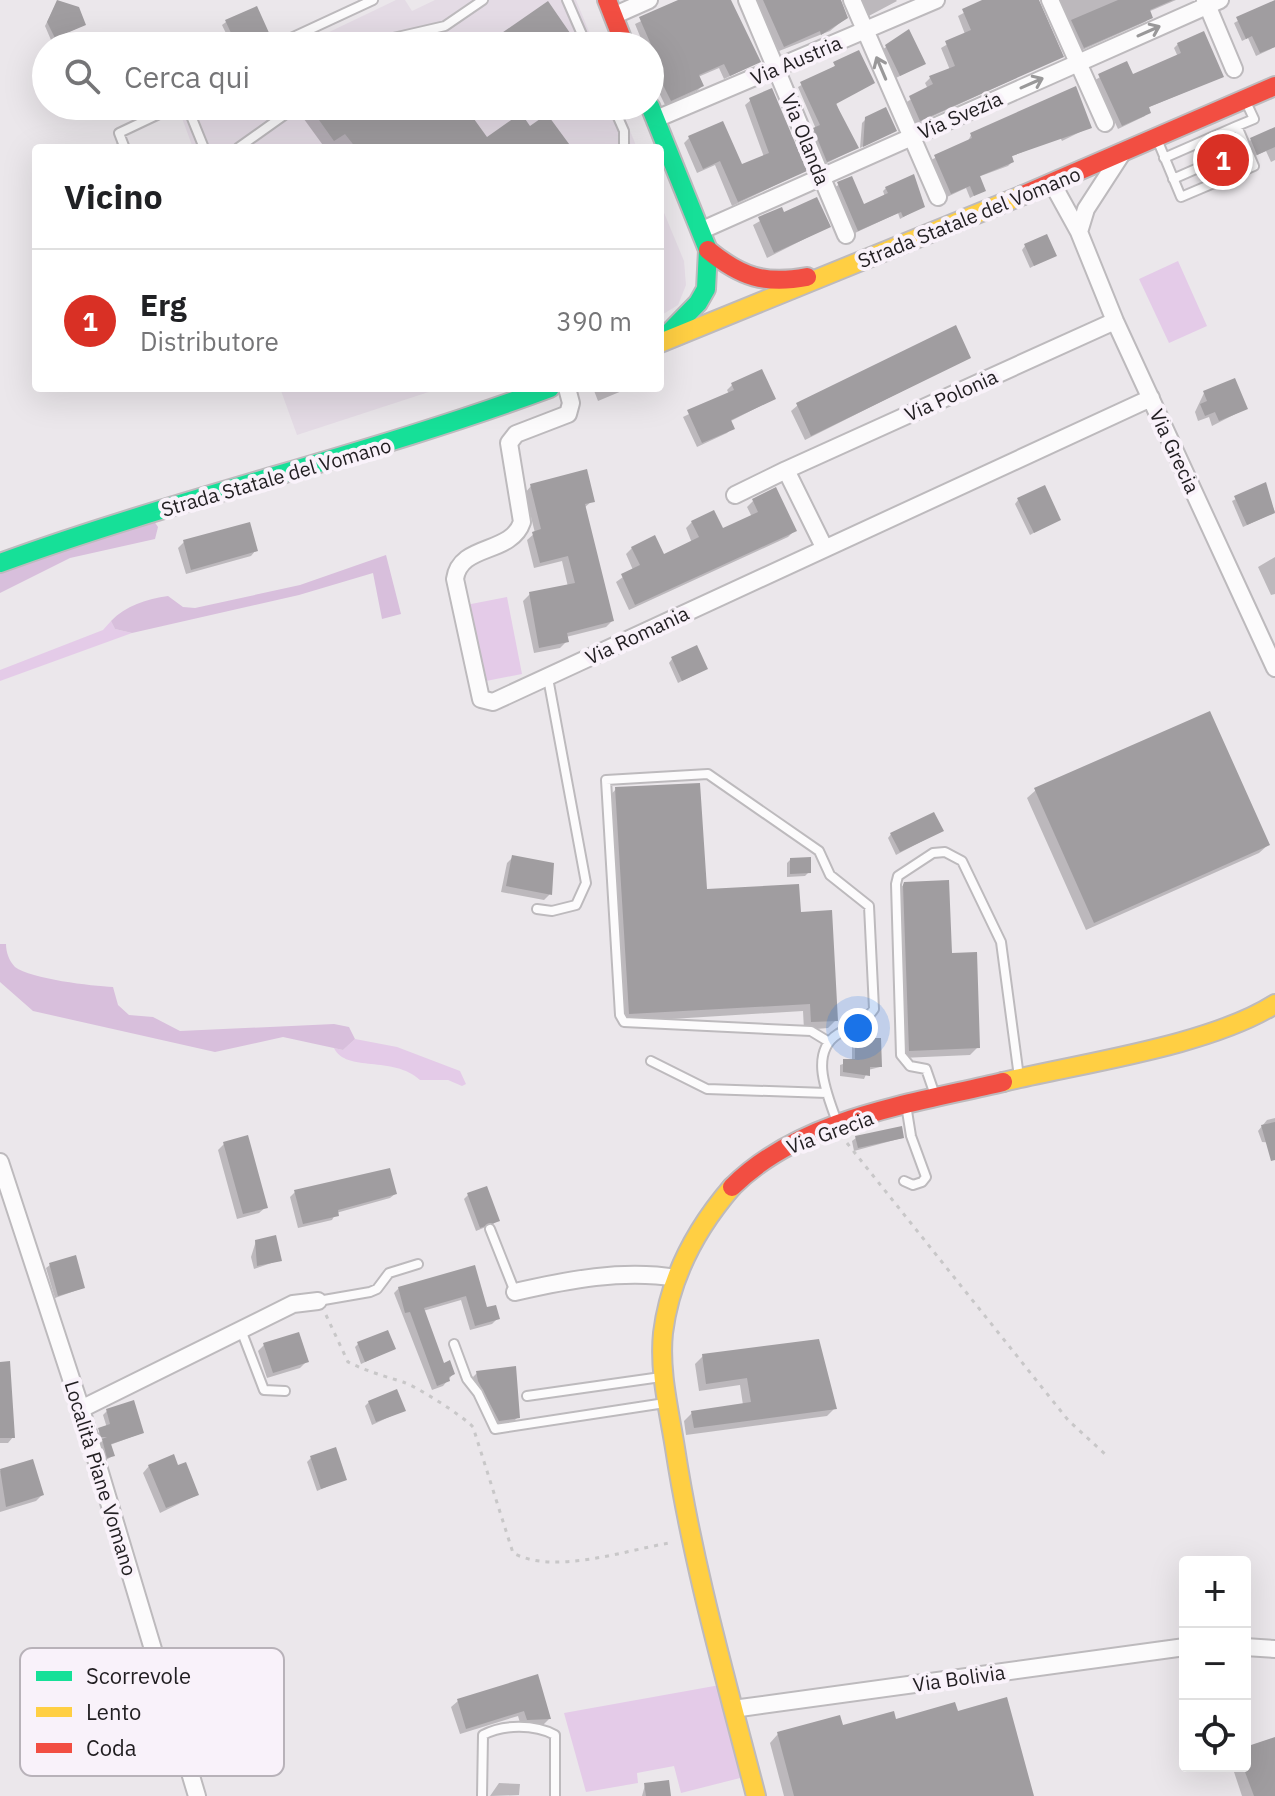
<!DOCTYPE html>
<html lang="it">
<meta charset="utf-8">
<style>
:root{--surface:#fff;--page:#f2f2f2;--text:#202124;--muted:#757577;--line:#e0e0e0;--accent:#d93025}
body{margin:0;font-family:"IBM Plex Sans",sans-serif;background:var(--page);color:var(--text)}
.controls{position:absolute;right:24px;bottom:24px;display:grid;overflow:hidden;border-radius:8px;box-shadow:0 8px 32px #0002}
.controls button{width:72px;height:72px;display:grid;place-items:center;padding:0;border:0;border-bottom:2px solid var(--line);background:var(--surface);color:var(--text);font:40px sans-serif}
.you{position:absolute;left:858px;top:1028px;width:28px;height:28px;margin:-20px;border:6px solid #fff;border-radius:50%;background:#1a73e8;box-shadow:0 0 0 12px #1a73e833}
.badge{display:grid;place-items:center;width:52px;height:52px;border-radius:50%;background:var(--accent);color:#fff;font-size:26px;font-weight:700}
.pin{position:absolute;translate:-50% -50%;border:4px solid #fff;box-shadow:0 2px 8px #0006}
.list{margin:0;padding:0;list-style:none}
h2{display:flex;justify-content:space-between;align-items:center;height:104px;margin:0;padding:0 32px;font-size:34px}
h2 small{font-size:26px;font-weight:400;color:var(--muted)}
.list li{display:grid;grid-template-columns:52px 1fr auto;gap:24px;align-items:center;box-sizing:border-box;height:144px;padding:0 32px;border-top:2px solid var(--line)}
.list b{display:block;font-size:30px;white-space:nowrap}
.list p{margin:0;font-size:26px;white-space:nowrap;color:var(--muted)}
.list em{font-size:26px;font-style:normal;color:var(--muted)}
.icon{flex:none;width:44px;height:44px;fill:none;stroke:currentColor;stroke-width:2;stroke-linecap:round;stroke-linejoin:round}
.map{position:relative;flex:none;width:1275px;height:1796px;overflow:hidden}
.search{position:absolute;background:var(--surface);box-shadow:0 8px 32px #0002;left:32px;top:32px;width:632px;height:88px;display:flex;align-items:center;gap:20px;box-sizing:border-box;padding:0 28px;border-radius:44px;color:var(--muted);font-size:30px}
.panel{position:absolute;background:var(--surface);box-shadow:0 8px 32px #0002;left:32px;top:144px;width:632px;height:248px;border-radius:8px}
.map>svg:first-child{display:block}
</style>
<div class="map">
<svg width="1275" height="1796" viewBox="0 0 1275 1796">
<rect width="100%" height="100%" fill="#ebe7eb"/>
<path fill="#e4dbe5" d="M396,0H405L412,11L435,0H576L595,46H300Z
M189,106H620L637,148H193L179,110Z
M660,203L684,261L686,285L678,305L660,316Z
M280,388H441L297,435Z"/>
<path fill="#e4cbe8" d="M1178,261L1207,326L1169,343L1139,279Z
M507,597L522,674L481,682L466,605Z
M111,621L115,629L132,633L0,681V670L103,630Z
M355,1039L397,1047L460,1071L466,1084L462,1086L448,1080H420C393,1055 346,1073 334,1048L343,1050Z
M720,1685L744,1777L681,1793L674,1766L637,1773L638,1783L586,1792L564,1713Z"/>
<path fill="#d8bfdc" d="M154,521L158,527L155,539L70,558L0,593V571Z
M386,555L401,614L382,619L373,573L299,595L132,633L115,629L111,621C125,606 147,599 168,596L183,607L195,608L300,585Z
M0,944H6C6,952 9,961 15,967C31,979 92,986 113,987L118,1005L129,1015L153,1017L180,1031L334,1024L349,1027L355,1039L343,1050L283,1037L215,1052L33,1011L0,982Z"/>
<path fill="#0003" d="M685,0H729L759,62L724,79L719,68L698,77L702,86L697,91L665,105L654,82L658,78L650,59V46H644L635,24Z
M755,0H839L846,18L830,31L779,51Z
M856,0H896L897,1L865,18Z
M988,0H1038L1061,57L914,125L905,103L928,89L925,83L930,78L950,70L941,48L965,34L958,16Z
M1055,0H1176L1148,12L1151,17L1145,22L1078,52Z
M1275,1V47L1256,56L1248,38L1242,41L1234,23Z
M57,2L84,25L51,40L45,26Z
M226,22L267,34L246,46H232L222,25Z
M908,31L923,64L896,78L882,50Z
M1178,44L1221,77L1147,108L1145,116L1118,129L1095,80L1126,63L1132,76L1178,57L1174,48Z
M858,53L836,102L845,129L857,148L823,165L810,133L816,129L798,87Z
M751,100L805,171L732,206L715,165L697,173L684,143L689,138L741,167L764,157L745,105Z
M309,106H462L487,140L529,129L570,148H325L301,115Z
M866,119L895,130L860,148L862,123Z
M1090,127L1062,141L1060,137L1010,157L1012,162L1008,166L978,177L984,190L970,198L966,188L947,197L931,160L968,141L971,135Z
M1275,129V160L1271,162L1266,151L1255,156L1249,141Z
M1232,138L1233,144L1208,155L1207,149Z
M1241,159V162L1216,173V170Z
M851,178L863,207L885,197L883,191L886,188L923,206L900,219L898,213L855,233L835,187Z
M781,209L783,214L828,227L767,258L753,225Z
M1025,246L1054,255L1030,268L1022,250Z
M968,358L805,440L791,411L798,405Z
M732,385L774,399L729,422L732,428L727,433L697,447L683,417L729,394L727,390Z
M593,388H629L598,401Z
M1204,393L1245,409L1212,426L1209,417L1198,421L1195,412Z
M1264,485L1275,512L1243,527L1232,501Z
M531,486L592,501L584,508L612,621L606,627L566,637V642L560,648L534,653L523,601L530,594L568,587L562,561L534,568L527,540L535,533L525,493Z
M1018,500L1058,519L1030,535L1015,504Z
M753,501L794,531L788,537L629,610L616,582L633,570L626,554L632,548L663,556L692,543L686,528L692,522L722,531L752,517L747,507Z
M184,542L256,550L251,556L186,574L178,548Z
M1275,557V594L1271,595L1258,567Z
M672,659L706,669L678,683L669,663Z
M616,789L705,891L799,914L836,1020L828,1028L804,1030L803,1011L621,1022L608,798Z
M1036,790L1268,845L1259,853L1086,930L1027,798Z
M941,831L896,855L888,838L891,834Z
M513,857L550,894L544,900L501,892L507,863Z
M790,860L809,872L805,876L787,877V863Z
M905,883L950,955L978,1047L970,1055L902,1058L897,892Z
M856,1040L880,1067L868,1070L864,1079L840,1076V1065L852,1061V1044Z
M1275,1118V1143L1262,1142L1258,1131L1267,1120Z
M856,1138H902L854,1151L852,1141Z
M224,1144L266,1207L259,1213L237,1219L218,1150Z
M295,1192L395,1194L390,1198L336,1213L332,1220L298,1228L290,1197Z
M468,1195L497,1221L493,1224L476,1231L464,1199Z
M256,1241L280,1260L254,1269L251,1257Z
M50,1265L83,1288L55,1298L46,1268Z
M474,1267L486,1310L498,1318L492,1324L470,1330L461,1300L423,1311L443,1365L453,1374L443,1386L432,1390L394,1293L399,1288Z
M358,1344L393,1349L361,1364L355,1347Z
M264,1345L306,1362L300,1368L267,1378L258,1351Z
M703,1356L835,1408L827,1416L686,1435L684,1421L692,1413L743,1405L740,1385L699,1391L695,1364Z
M477,1373L518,1417L514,1421L495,1424L475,1386L473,1377Z
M0,1375L13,1437L8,1443H0Z
M369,1402L404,1410L372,1425L365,1406Z
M107,1411L142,1433L110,1445L113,1456L104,1461L99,1445L104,1439L97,1440L96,1434L107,1428L103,1415Z
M311,1458L345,1479L317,1491L307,1462Z
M32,1462L42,1495L36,1501L0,1512V1471Z
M149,1466L177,1468L197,1495L160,1513L143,1473Z
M536,1677L549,1719L543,1725L521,1726L518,1716L460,1734L451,1707L458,1701Z
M957,1713L1032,1796H784L770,1743L778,1734Z
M1275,1739V1796H1242L1232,1766H1245V1750Z
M499,1783L520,1784L519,1795L490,1796Z
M645,1785L669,1796H642Z"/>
<path fill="#a09da0" d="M57,0L79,7L86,25L55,38L47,22Z
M678,0H731L761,62L730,76L724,64L699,75L704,86L671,101L658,75L663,72L639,17Z
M763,0H841L848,18L821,35L820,31L784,47Z
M982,0H1039L1064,57L920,121L909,96L933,84L929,76L955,66L945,41L971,30L962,9Z
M1118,0H1173L1150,10L1153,18L1084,48L1071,20Z
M1275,0V47L1260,53L1252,36L1246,39L1236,17Z
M548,1L579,46H483Z
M257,6L270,35L237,46L225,20Z
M909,29L926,64L900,76L885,45Z
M1204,31L1224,77L1149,107L1151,113L1122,126L1098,74L1127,61L1133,74L1181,53L1177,43Z
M859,50L875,83L836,104L859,148L827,162L813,128L820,125L800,82L835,66L833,62Z
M1076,86L1092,128L1012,156L1014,162L980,176L986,191L974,196L970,186L951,194L934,155L972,138L970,133Z
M772,88L807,171L738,202L720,161L703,169L688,136L723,121L742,164L769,153L749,98Z
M309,106H452L460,118L469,112L487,137L521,113L530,126L547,114L572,148H356L345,134L334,141Z
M886,107L897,131L863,147L865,117Z
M1275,127V147L1257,155L1250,138Z
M914,174L925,207L903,217L901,212L858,231L837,182L852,176L864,204L888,193L885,187Z
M817,197L831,227L774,253L758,217L782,207L784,212Z
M1047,234L1057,256L1034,266L1024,244Z
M956,325L971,358L811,436L796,403Z
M762,369L776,399L731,420L735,429L702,443L687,410L734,390L731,383Z
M1235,378L1248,409L1219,421L1215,412L1205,416L1200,404L1207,401L1203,391Z
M587,469L595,502L585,504L614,621L567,633L569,642L539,648L529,592L575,583L568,556L540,563L532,532L541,529L530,484Z
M1266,482L1275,513L1247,525L1234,496Z
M1045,485L1061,520L1034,533L1017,498Z
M776,487L797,531L635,605L621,574L640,565L631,547L655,535L664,554L699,537L691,521L714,510L723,528L758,512L752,499Z
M250,522L258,551L191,570L183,540Z
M697,645L708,669L682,681L671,657Z
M1210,711L1270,845L1094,923L1034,788Z
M700,783L707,889L799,884L801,912L832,910L838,1021L811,1022L810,1004L629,1014L615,787Z
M934,812L944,831L900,852L890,833Z
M512,855L554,863L552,895L506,886Z
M811,857V873L790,874V858Z
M949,880L952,953L977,952L980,1048L909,1051L903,885L904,882Z
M855,1038H881L882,1067H870V1076L843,1072V1059H855Z
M1275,1122V1160L1271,1161L1261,1125Z
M902,1126L904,1138L858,1148L855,1136Z
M248,1135L268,1208L243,1214L223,1142Z
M390,1168L397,1194L338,1210L339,1216L303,1224L294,1190Z
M487,1186L500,1221L480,1228L467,1193Z
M276,1235L282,1261L257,1266L255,1240Z
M76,1255L85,1288L58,1296L49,1263Z
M475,1265L487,1307L496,1305L500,1319L475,1326L466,1296L424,1308L444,1363L450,1360L455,1374L449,1377L450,1381L437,1386L410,1312L405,1313L398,1287Z
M388,1330L396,1349L365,1362L357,1342Z
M299,1332L309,1362L273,1373L263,1343Z
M819,1339L837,1409L694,1428L691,1411L751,1402L747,1378L706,1384L702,1354Z
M10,1361L15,1438H0V1362Z
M516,1366L520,1418L499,1421L478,1381L476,1371Z
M397,1389L406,1411L376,1422L368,1401Z
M134,1400L144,1433L111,1444L115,1456L107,1458L102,1439L107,1437H101L98,1428L110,1424L106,1409Z
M336,1447L347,1480L321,1489L310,1456Z
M174,1454L178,1465L186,1462L199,1495L166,1508L148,1465Z
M33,1459L44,1495L6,1507L0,1469Z
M538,1674L551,1719L527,1720L524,1711L466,1729L457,1699Z
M1007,1697L1034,1796H794L777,1732L840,1715L843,1725L894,1711L896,1719L955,1702L958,1711Z
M1275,1737V1796H1254L1245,1772V1747Z
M669,1780L671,1796H646L644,1783Z"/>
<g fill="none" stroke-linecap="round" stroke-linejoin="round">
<defs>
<path id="lane" d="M567,0L587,46
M274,46L373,0
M381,46L393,38L445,26L483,0
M187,106L204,148
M613,106L624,131V148
M1237,126L1254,119L1247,104
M1159,144L1181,197L1254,166L1237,126L1164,158
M120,148L124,146L119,133L176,106
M238,148L297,106
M1173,179L1246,147
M537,909L552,911L576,905L586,883L548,678
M829,1042L811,1031L624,1022L620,1015L606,780L708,774L819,851L830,875L869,906L874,1009C866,1021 850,1027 838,1034C808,1053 828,1096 837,1122
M651,1061L707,1089L827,1093
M935,1095L926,1069L910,1066L901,1055L896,884L898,876L933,853L945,852L962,861L1001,942L1019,1077
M904,1181L913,1185L922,1182L926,1177L911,1136L907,1111
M490,1229L515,1292
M318,1301L370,1292L377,1289L389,1273L418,1264
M241,1330L264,1390L285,1391
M454,1344L467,1379L478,1393L495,1429L665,1403
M527,1396L661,1377
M482,1796L483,1735C503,1724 535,1724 555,1735V1796"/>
<path id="street" d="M747,0L846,235
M852,0L938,197
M1050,0L1105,123
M1205,0L1234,69
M613,16L649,0
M656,119L936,0
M1052,183L1079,232L1115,321L1275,668
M700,231L1220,0
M1079,232L1086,209L1121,155
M567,388L571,403L568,414L516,434L509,443L522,522C511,555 460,543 455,579L481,699L493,702L1151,398
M735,495L786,470
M824,547L786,470L1115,321
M0,1162L81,1409L197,1796
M515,1292C568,1280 622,1269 677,1278
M81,1409L293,1304L318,1301
M1245,1647L1275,1649
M733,1709L1185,1647"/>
<path id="fast" d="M650,106L708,250L706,289L698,303L660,342
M0,563C181,497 369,455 550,388"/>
<path id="slow" d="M660,343L1023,195
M1003,1082C1081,1063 1209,1046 1275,1004
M732,1187C695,1230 670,1277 663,1333C659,1371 669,1410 675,1448C693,1566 726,1680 756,1796"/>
<path id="jam" d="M607,0L625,46
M1023,195L1275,86
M708,250C741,277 765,285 807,277
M732,1187C801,1118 911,1104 1003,1082"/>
</defs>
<use href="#lane" stroke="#bdbabd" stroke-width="12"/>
<use href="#street" stroke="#bdbabd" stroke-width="20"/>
<use href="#fast" stroke="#bdbabd" stroke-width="22"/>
<use href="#slow" stroke="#bdbabd" stroke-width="22"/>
<use href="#jam" stroke="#bdbabd" stroke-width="22"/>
<path stroke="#c8c7c8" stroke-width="3" stroke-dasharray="4 6" stroke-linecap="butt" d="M847,1143L1068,1420L1106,1455
M326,1315L348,1362C366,1371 384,1376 403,1382C416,1386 463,1416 473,1427L513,1553C554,1575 623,1551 669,1543"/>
<use href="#lane" stroke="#fcfbfc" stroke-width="8"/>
<use href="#street" stroke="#fcfbfc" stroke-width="16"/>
<use href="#fast" stroke="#16e098" stroke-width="18"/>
<use href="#slow" stroke="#ffcf43" stroke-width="18"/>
<use href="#jam" stroke="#f24e42" stroke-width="18"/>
</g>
<defs><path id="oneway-shaft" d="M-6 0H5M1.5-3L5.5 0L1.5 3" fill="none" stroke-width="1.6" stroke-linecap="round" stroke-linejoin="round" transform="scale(2)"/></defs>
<g stroke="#999899">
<use href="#oneway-shaft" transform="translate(1149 31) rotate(-24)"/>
<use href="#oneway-shaft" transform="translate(881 68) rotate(-113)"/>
<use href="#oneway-shaft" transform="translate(1032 83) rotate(-24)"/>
</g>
<g text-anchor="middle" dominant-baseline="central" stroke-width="8" stroke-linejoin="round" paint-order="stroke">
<g font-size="20" fill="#211e21" stroke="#f9f2fa">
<text transform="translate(796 60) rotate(-23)">Via Austria</text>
<text transform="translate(960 115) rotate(-24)">Via Svezia</text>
<text transform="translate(806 139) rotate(68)">Via Olanda</text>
<text transform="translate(969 217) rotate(-22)">Strada Statale del Vomano</text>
<text transform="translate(951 395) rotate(-24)">Via Polonia</text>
<text transform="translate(1175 451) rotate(65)">Via Grecia</text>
<text transform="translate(276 477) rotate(-16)">Strada Statale del Vomano</text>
<text transform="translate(637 635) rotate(-25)">Via Romania</text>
<text transform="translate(830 1132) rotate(-20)">Via Grecia</text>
<text transform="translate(101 1478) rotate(73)">Località Piane Vomano</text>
<text transform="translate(959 1678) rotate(-8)">Via Bolivia</text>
</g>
</g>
<rect x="20" y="1648" width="264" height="128" rx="12" fill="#f9f2fa" stroke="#b8b2b9" stroke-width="2"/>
<rect x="36" y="1671" width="36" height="10" fill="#16e098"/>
<rect x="36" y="1707" width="36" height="10" fill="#ffcf43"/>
<rect x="36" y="1743" width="36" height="10" fill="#f24e42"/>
<g font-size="22" fill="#211e21">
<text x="86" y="1684">Scorrevole</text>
<text x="86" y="1720">Lento</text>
<text x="86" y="1756">Coda</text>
</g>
</svg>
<div class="controls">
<button>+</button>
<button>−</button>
<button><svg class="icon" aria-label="locate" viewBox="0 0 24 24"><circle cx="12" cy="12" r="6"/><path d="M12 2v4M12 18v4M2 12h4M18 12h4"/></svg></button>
</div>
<div class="you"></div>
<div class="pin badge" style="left:1223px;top:160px">1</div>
<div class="search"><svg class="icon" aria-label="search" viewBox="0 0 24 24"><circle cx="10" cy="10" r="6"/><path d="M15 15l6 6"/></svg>Cerca qui</div>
<section class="panel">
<h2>Vicino<small></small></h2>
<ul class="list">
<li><span class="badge">1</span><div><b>Erg</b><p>Distributore</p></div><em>390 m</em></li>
</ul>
</section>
</div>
